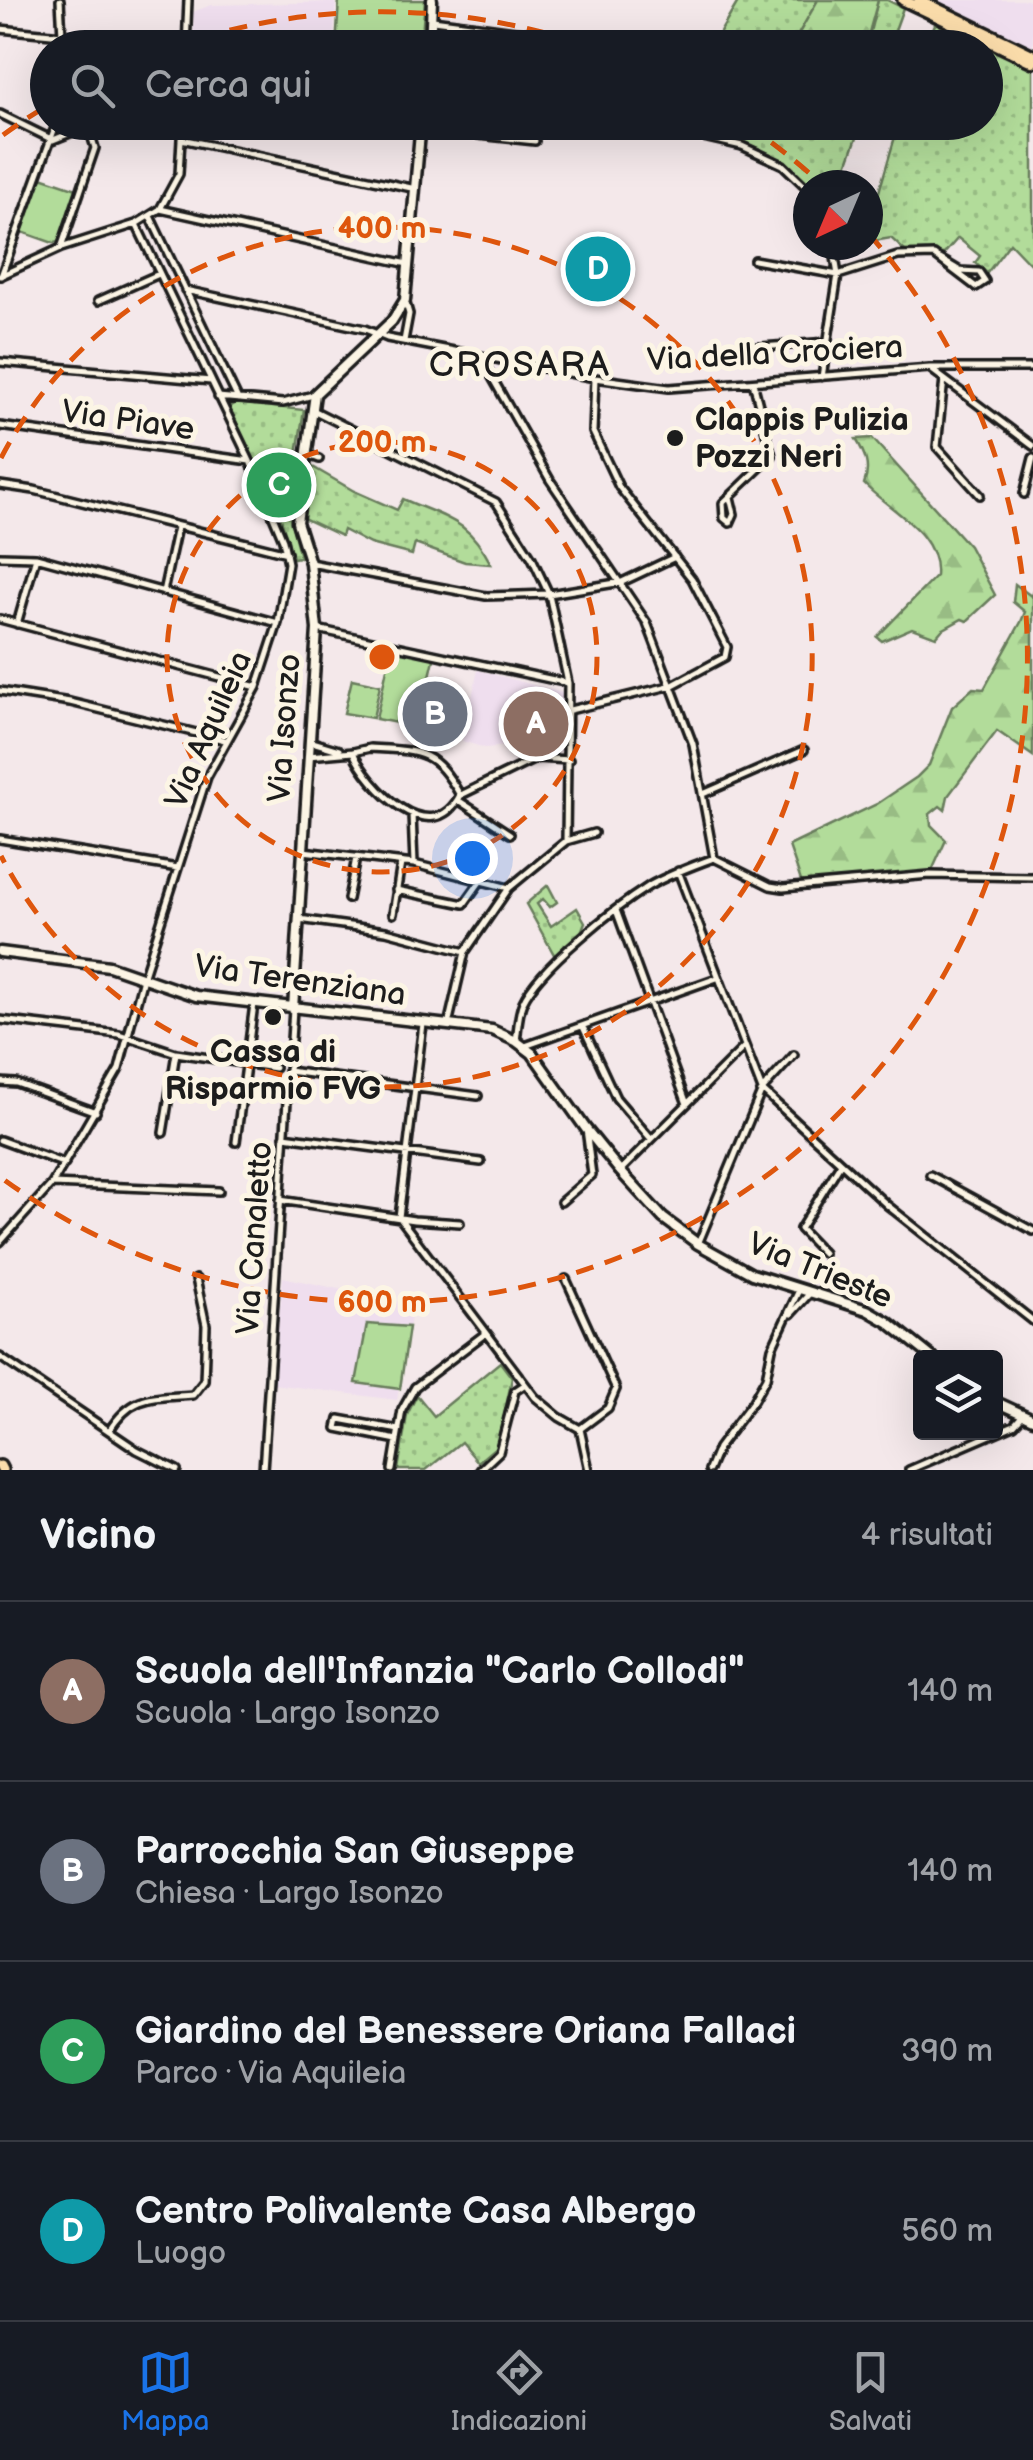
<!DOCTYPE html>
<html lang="it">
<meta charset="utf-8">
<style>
:root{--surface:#171b24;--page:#20242c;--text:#f1f3f6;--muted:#9ea1a6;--line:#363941;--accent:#1a73e8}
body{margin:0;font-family:"Balsamiq Sans",sans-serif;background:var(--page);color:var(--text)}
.controls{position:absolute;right:30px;bottom:30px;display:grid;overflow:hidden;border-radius:10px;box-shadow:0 10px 40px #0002}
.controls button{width:90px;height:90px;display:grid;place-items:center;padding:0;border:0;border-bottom:2px solid var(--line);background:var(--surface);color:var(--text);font:50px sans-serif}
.compass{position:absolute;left:793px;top:170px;width:90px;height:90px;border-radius:50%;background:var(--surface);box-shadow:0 10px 40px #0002;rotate:224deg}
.you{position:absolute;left:472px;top:858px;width:35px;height:35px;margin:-25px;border:8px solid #fff;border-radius:50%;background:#1a73e8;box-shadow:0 0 0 15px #1a73e833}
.badge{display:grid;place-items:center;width:65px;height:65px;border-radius:50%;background:var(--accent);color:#fff;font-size:32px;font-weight:700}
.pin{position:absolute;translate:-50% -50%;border:5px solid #fff;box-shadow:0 2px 10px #0006}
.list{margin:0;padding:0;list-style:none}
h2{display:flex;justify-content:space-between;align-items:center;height:130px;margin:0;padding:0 40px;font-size:42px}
h2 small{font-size:32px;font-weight:400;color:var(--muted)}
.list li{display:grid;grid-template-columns:65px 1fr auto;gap:30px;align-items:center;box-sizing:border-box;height:180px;padding:0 40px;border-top:2px solid var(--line)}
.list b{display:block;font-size:38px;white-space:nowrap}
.list p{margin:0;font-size:32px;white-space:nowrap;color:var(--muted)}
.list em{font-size:32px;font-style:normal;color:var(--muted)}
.icon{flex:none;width:55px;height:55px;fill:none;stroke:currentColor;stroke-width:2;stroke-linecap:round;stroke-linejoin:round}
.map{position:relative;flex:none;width:1033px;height:1470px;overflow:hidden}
.search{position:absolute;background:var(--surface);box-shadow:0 10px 40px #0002;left:30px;right:30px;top:30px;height:110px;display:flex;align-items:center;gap:25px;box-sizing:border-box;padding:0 35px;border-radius:55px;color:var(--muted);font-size:38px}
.sheet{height:850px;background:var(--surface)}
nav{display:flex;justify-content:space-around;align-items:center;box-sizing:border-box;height:140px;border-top:2px solid var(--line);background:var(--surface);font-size:28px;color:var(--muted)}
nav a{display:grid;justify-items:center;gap:5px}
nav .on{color:var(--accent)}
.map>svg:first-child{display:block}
</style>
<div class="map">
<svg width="1033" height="1470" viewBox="0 0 1033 1470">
<defs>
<pattern id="grass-dots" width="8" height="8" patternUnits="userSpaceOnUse" patternTransform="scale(2.5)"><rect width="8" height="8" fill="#b2dc9a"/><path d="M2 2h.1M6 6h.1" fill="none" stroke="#98bc84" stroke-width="1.8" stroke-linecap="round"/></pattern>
<pattern id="forest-firs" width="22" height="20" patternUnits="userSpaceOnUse" patternTransform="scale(2.5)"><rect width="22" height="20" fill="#b2dc9a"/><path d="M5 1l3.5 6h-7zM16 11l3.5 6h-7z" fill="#98bc84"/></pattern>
</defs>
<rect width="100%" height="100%" fill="#f4e8ea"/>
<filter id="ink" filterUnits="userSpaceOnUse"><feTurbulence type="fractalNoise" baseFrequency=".01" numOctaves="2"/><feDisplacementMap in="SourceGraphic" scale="20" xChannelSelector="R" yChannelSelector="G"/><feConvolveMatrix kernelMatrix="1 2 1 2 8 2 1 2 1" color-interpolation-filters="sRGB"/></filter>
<g filter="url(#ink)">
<path fill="#efdeee" d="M932,0H1033V48Z
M336,2L333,47H194L193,12L211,5Z
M478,670L563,693L562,751L533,752L519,745L485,748L462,741Z
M283,1277L413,1305L397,1400L273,1384Z"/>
<path fill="url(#grass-dots)" stroke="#677c5b" stroke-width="2.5" d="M739,0H818L794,42L798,47L714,48L715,41Z
M878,0H887L903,8L889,47L866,48Z
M936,22L1033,68V267L1010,243L987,273L975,263L980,256L958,238L944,254L905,251L891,238L868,242V199L876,202L899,123L986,122V48L925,47Z
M700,123V122L862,123L840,185H809C775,148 746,142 698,131Z
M235,403L304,410L288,510L300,557L293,558L278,509L229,407Z
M311,466L354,491L397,510L403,499C447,519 467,518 491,564L465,562L415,544L412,555L370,544L343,530L341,536L303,518Z
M548,885L557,902L550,907L543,899L537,904L551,926L577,908L585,922L580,935L556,958L526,904Z
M500,1362L512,1378L498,1445L478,1462L461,1442L426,1470H398L407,1415L417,1395L434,1416Z"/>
<path fill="url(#forest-firs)" stroke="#677c5b" stroke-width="2.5" d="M818,0H878L865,47H798L794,42Z
M872,438L969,546L995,595L967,621L962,619L942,630L936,637L912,628L882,641L877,637L936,576C940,533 890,511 864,484C871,467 865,454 856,439Z
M1015,584L1031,596L1033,591V756L997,731L948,796L945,810L940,806L930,814L931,825L946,840L930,875L803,887L789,846L877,804L917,777L929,765L952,707L973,688L984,689L1021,622L1025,612L1013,602Z"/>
<path fill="#b2dc9a" stroke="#677c5b" stroke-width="2.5" d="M339,0H425L421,47H336Z
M41,177L77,189L59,242L53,243L22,232Z
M392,645L435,655L418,727L376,719Z
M352,679L380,685L373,718L344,713Z
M367,1324L409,1327L400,1389L356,1383Z"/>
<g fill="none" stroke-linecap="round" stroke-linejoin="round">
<defs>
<path id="street" d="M60,0L62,35L67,45
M433,20L597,42
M0,29L62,35
M67,45L119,48
M186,48L188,0
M0,114L53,140L98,122
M638,122L742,146L783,165L808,189
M421,129L535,141
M181,139L416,189
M160,209L408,264
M150,216L237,397
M61,248L95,148L87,122
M754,260L838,275L898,256L934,255L976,287L985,281L979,272L960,271L940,259
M0,276L61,248L136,224L160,209L179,174L182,122
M1,276L57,122
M185,290L365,329L387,338L595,378L669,388L930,368H1033
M98,301L159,274
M404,341L409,314L405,300
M748,348L828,342
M480,356L550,480L647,623L693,744L714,858
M0,362L211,381
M932,370L1033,446
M822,377L838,275L833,245
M944,379L937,447L980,495
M218,397L283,403L313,395
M315,411L496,502L532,558L549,594L568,683L566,841
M0,426L250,461
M306,454L319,459
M0,485L34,490L287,553
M1024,494L1033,458
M730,497L734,514L730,523L724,518L723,503L772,456L753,382
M0,556L36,557L278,623
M310,563L486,596L549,594L622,582L675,557
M163,592L177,527
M0,619L257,687
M17,624L36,557
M317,629L568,683
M0,691L70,702L225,740
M570,710L673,685L725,657L727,647L692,579L619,487L593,432L595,378
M309,741L339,750
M370,748C421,751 434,749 460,795C431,852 368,787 353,752Z
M308,756L353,752
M703,794L804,750
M461,795L537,758L569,760
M458,800L510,834
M412,814L414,864
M0,839L178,868
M303,851L414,864L509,888
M714,858L770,886L783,888L930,875L1033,877
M678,871L762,1090L887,1205L1033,1321
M396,890L464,904L482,879
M348,899L356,858
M616,910L687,1104
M393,914L401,863
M299,919L386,931L465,952
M0,1020L119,1034L176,1053L275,1068
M423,1024L399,1217L535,1397L559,1417L580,1429
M448,1025L465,952L509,888L566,841L594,833
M583,1027L616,1098L651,1139
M516,1041C518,1028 518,1014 523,1002C539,967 616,907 649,886C670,874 692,866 714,858
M525,1046L717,978
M288,1071L478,1096
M0,1082L16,1083L96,1112
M163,1133L176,1053
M284,1136L481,1162
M0,1140L65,1164
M236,1142L254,1004
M620,1171L745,1046
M930,1175L1033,1231
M52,1184L219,1191
M280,1200L414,1220L460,1223
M561,1202L592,1175L586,1129
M0,1242L52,1184L119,1069L143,978L207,777L257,687L278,623L288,563L283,540L250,461L136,224
M698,1244L762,1090L794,1055
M823,1253L800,1229L841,1163
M566,1279L616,1389L608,1408L580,1429L589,1470
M791,1314L810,1293
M0,1357L137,1450L177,1470
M109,1431C132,1394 153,1398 193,1395L204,1381L206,1325L196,1279
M397,1440L337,1428L339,1419L399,1430
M263,1470L293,1009
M392,1470L402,1410L415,1387L486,1333
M480,1470L499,1452L515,1391L524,1385
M709,1470L718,1448L753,1401L766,1378L772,1348L799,1290
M909,1470L1014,1425L1023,1415"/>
<path id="secondary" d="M430,48L432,0
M0,952L109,966L196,996L492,1030L516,1041L532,1053L586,1129L620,1171L663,1218L698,1244L752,1274L867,1310L888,1322L933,1358
M293,1009L317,629L310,563L297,522L315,394L392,321L405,300L421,122
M996,1402L1033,1419"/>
<path id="primary" d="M903,0L1033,62
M919,0L1033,55
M0,1466L2,1470"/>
</defs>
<use href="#street" stroke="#1c1c1c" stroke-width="12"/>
<use href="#secondary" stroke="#1c1c1c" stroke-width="15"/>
<use href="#primary" stroke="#1c1c1c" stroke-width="16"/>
<use href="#street" stroke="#fcf5e5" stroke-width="5"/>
<use href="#secondary" stroke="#fcf5e5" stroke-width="8"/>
<use href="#primary" stroke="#fbddab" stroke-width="9"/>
</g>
</g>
<g fill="none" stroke="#de560d" stroke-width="5" stroke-dasharray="18 12">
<circle cx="382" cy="657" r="215"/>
<path d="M1 458A430 430 0 1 1 1 856"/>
<path d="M3 135A645 645 0 0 1 45 107M172 47A645 645 0 0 1 592 47M747 125A645 645 0 0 1 818 181M869 234A645 645 0 0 1 3 1179"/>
</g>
<g fill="#1c1c1c" stroke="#fcf5e5" stroke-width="4">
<circle cx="675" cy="438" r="10"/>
<circle cx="273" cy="1017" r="10"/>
</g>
<g text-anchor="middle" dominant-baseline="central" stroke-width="10" stroke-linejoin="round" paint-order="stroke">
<g font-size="32" fill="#1c1c1c" stroke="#fcf5e5">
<text transform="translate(775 354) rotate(-3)">Via della Crociera</text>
<text transform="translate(128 421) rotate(8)">Via Piave</text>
<text transform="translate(285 728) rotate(-86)">Via Isonzo</text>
<text transform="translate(209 730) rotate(-66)">Via Aquileia</text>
<text transform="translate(300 981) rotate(8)">Via Terenziana</text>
<text transform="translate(255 1238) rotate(-86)">Via Canaletto</text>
<text transform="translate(820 1271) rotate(22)">Via Trieste</text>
</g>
<g font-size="32" font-weight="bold" fill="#1c1c1c" stroke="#fcf5e5" text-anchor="start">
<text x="695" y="420">Clappis Pulizia<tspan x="695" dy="37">Pozzi Neri</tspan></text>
<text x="273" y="1052" text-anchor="middle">Cassa di<tspan x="273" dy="37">Risparmio FVG</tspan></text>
</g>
<g font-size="35" letter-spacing="2.5" fill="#1c1c1c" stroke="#fcf5e5">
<text x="520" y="365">CROSARA</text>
</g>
</g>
<circle cx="382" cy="657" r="15" fill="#de560d" stroke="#fcf5e5" stroke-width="5"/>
<g font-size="30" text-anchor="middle" font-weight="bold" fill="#de560d" stroke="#fcf5e5" stroke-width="10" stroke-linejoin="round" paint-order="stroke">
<text x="382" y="238">400 m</text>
<text x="382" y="452">200 m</text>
<text x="382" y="1312">600 m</text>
</g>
</svg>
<div class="controls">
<button><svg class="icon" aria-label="layers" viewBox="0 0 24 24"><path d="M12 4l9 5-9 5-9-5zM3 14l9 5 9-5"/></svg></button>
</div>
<svg class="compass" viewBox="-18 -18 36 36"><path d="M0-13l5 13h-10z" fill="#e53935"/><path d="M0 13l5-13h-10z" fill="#9ea1a6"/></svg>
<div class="you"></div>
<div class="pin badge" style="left:536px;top:724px;background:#8d6e63">A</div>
<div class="pin badge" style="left:435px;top:714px;background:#6b7280">B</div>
<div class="pin badge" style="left:279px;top:485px;background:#2e9e5b">C</div>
<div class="pin badge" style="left:598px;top:269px;background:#0f9aa8">D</div>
<div class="search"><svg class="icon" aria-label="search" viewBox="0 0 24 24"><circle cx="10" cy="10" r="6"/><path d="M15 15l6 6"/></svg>Cerca qui</div>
</div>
<section class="sheet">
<h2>Vicino<small>4 risultati</small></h2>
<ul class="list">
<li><span class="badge" style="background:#8d6e63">A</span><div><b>Scuola dell'Infanzia &quot;Carlo Collodi&quot;</b><p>Scuola · Largo Isonzo</p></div><em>140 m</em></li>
<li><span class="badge" style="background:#6b7280">B</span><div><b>Parrocchia San Giuseppe</b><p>Chiesa · Largo Isonzo</p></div><em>140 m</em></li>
<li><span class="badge" style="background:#2e9e5b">C</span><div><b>Giardino del Benessere Oriana Fallaci</b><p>Parco · Via Aquileia</p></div><em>390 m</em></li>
<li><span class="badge" style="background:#0f9aa8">D</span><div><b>Centro Polivalente Casa Albergo</b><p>Luogo</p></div><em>560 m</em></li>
</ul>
</section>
<nav>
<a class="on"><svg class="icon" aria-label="map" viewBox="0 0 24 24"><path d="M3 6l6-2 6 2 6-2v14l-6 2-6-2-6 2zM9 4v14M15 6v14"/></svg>Mappa</a>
<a><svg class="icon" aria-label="directions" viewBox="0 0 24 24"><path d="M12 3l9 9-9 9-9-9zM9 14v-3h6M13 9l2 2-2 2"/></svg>Indicazioni</a>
<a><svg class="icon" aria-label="saved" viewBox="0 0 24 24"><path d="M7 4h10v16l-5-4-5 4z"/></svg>Salvati</a>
</nav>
